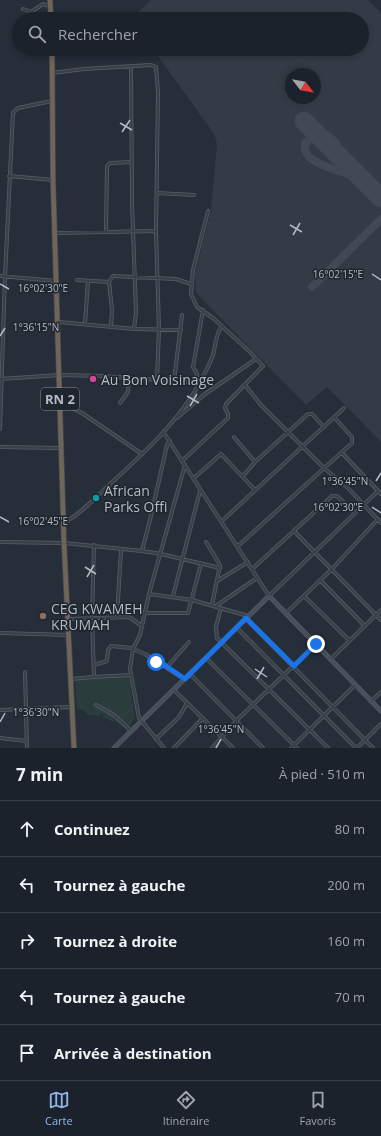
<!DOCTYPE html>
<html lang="fr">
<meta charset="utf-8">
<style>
:root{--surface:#1c222b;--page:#252a33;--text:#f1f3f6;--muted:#a0a4a9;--line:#3a3f47;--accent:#92b6ec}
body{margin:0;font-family:"Open Sans",sans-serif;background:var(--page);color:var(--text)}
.compass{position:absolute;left:285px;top:68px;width:36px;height:36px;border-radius:50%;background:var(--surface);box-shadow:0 2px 6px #0003;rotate:121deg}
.stop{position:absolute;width:12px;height:12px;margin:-9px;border:3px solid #1a73e8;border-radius:50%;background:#fff}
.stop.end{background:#1a73e8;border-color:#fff;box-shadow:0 1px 4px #0008}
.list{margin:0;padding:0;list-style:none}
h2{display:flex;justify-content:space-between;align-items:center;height:52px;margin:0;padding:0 16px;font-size:17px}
h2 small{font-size:13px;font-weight:400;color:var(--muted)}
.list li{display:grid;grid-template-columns:26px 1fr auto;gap:12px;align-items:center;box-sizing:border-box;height:56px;padding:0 16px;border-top:1px solid var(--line)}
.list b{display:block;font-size:15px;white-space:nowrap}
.list em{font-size:13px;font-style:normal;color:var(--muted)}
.icon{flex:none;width:22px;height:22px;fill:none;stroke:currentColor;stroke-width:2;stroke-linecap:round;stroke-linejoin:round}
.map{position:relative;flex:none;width:381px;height:748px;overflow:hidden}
.search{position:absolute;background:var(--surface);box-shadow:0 2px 6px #0003;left:12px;right:12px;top:12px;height:44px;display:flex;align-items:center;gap:10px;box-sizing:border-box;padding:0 14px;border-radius:22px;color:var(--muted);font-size:15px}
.sheet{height:332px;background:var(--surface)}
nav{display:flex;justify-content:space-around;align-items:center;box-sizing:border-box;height:56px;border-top:1px solid var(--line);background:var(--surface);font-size:11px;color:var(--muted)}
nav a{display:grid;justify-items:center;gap:2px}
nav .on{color:var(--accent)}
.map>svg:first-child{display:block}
</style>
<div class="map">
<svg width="381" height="748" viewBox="0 0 381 748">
<rect width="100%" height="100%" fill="#252e39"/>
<path fill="#333b46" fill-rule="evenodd" d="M151,0H368L381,13V442L327,387L306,405L201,298L196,292L195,274L211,210L217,144L214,134L153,49H362V19H131ZM291,74H315V98H291Z"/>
<path fill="#2a3c3c" d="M127,676L129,678L135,718L129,728L111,711L110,713L120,722L118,723L115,720L113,722L103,717V714L101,713L100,716L86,715L85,710L77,709L75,681Z"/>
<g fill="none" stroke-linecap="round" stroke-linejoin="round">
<path stroke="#404954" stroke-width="8" d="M339,156L336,143L326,134H314L305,144C301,166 349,172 362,179
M312,287L381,219"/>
<path stroke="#404954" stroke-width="19" d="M304,121L381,198"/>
<defs>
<path id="street" d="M23,9L31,12L43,4L50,6
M131,66L132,202L136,313L134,329
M52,73L84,69L151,65L156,67L158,93L156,231L159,330L157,379
M9,176L53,180
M157,193L194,195
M106,232L107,166L110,163L132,162
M55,233L156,231
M0,276L57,281
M77,280L109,282
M59,322L134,329L181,330
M85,324L88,281
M111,327L112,310L109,282L113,276L176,279L191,284
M0,379L60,375L103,376L199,383
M174,381L182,315
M197,383V374L193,367L203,310
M245,385L261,405L324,468L347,487L381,523
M60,402L82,413L142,454
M120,403L128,392L129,378
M177,418L205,394L256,359
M0,429L5,277L13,113L18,108L52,101
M164,433L269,596L378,491
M234,437L255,462
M170,441L167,445L151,516L142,551L161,554L220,568
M0,447L62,448
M342,453L381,494
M183,460L228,418V414L225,408L226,404L263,366L249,351L213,318L197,307L191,294L193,270L208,211
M243,476L255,462L308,414H312L324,427
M194,478L221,454L255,490
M222,521L344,408
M65,522C82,513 95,498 109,485C143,454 177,423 200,383C204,374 210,364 213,355C216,345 215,335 222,326
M294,531L381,620
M0,542L64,543L142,551
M206,542L220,565L212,605
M238,546L352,443V437L334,417
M252,569L332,496H337L354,512
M320,580L365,626
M217,581L248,562
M149,594L192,600L248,616
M173,596L200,491
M304,596L349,640
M216,606L257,578
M221,608L216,627L217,638L328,748
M146,613H188L201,564
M286,613L332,569L378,519
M117,617L121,550
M68,619L129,617L142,626
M246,619L373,748
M237,628L356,748
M0,633L68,635
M206,658L297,748
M331,659L381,610
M94,665L107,661L108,650L111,646L131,648L145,654L184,679
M167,667L189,642
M25,672L27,748
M190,674L263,748
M94,677L130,675
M71,679L94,677L92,619L94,545
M174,690L233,748
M371,701L381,692
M96,705L114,715L131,731
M0,710L71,707
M0,738L27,741
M156,739L179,717L187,703
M164,748L139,718L130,669L133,649L140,635L149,594L185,465
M174,748L203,718
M212,748L237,720L316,644
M291,748L355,685
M357,748L381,724"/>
<path id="secondary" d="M114,748L269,596L381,711"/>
<path id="highway" d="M50,0L51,19
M52,49L53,180L64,543L74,748"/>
</defs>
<use href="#street" stroke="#575e67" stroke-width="4"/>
<use href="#secondary" stroke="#575e67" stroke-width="5"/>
<use href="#highway" stroke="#444b54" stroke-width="6"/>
<use href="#street" stroke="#384049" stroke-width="2.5"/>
<use href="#secondary" stroke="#474f5c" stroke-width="3.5"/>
<use href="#highway" stroke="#6f6556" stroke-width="4.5"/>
</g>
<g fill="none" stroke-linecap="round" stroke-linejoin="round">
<path stroke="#1a73e8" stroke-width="5" d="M156,662L163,664L185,679L246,618L294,666L316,644"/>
</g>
<path fill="none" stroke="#b4bbc5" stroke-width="1.5" d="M120,123L132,130M122,132L130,120M290,225L302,232M293,235L300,223M372,274L381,280M0,284L9,289M0,336L5,328M187,396L199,403M190,406L197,394M376,481L381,473M372,507L381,513M0,517L9,522M85,567L96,574M87,577L94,565M255,669L267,677M257,679L264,667M0,722L5,713M216,748L221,739"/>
<circle fill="#d1479c" stroke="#1e252e" stroke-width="1.5" cx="93" cy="379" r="4"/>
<circle fill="#0f9aa8" stroke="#1e252e" stroke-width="1.5" cx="96" cy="498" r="4"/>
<circle fill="#8d6e63" stroke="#1e252e" stroke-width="1.5" cx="43" cy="616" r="4"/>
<g text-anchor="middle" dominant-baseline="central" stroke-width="3" stroke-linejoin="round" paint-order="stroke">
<rect fill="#1e252e" stroke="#878e98" stroke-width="1" x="41" y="388" width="38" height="22" rx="3"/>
<g font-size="13" font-weight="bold" fill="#b4bbc5">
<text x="60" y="399">RN 2</text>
</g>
<g font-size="14" fill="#b4bbc5" stroke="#1e252e" text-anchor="start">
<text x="101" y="379">Au Bon Voisinage</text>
<text x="104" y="490">African<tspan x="104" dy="16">Parks Offi</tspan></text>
<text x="51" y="608">CEG KWAMEH<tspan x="51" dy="16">KRUMAH</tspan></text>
</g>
</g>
<g font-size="10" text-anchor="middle" fill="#b4bbc5" stroke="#1e252e" stroke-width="3" stroke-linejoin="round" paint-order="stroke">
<text x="338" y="278">16°02'15"E</text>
<text x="43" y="292">16°02'30"E</text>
<text x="36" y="331">1°36'15"N</text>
<text x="345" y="485">1°36'45"N</text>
<text x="338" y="511">16°02'30"E</text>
<text x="43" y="525">16°02'45"E</text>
<text x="36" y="716">1°36'30"N</text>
<text x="221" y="733">1°36'45"N</text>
</g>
</svg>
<svg class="compass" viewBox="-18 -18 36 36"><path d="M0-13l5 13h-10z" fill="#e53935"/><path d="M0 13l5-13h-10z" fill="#a0a4a9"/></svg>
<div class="stop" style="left:156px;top:662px"></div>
<div class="stop end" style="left:316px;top:644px"></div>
<div class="search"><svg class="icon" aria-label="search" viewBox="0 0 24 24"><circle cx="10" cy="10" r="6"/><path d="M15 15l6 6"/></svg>Rechercher</div>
</div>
<section class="sheet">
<h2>7 min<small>À pied · 510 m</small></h2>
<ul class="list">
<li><svg class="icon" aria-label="ahead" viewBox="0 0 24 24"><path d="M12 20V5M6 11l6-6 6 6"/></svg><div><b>Continuez</b></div><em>80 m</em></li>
<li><svg class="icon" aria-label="left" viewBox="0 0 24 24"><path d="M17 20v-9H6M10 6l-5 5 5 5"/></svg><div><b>Tournez à gauche</b></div><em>200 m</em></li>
<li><svg class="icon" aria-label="right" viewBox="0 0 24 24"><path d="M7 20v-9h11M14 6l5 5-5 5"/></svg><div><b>Tournez à droite</b></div><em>160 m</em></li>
<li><svg class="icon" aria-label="left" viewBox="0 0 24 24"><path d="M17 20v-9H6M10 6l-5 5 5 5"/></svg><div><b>Tournez à gauche</b></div><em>70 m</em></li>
<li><svg class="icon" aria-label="arrive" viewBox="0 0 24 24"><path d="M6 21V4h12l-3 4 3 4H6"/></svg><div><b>Arrivée à destination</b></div></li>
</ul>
</section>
<nav>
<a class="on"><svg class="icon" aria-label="map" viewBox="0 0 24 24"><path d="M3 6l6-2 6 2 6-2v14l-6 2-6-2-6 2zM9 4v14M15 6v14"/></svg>Carte</a>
<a><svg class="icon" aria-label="directions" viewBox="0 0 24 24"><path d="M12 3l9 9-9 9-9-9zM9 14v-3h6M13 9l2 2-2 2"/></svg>Itinéraire</a>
<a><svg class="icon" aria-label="saved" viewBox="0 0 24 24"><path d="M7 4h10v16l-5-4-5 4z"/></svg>Favoris</a>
</nav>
